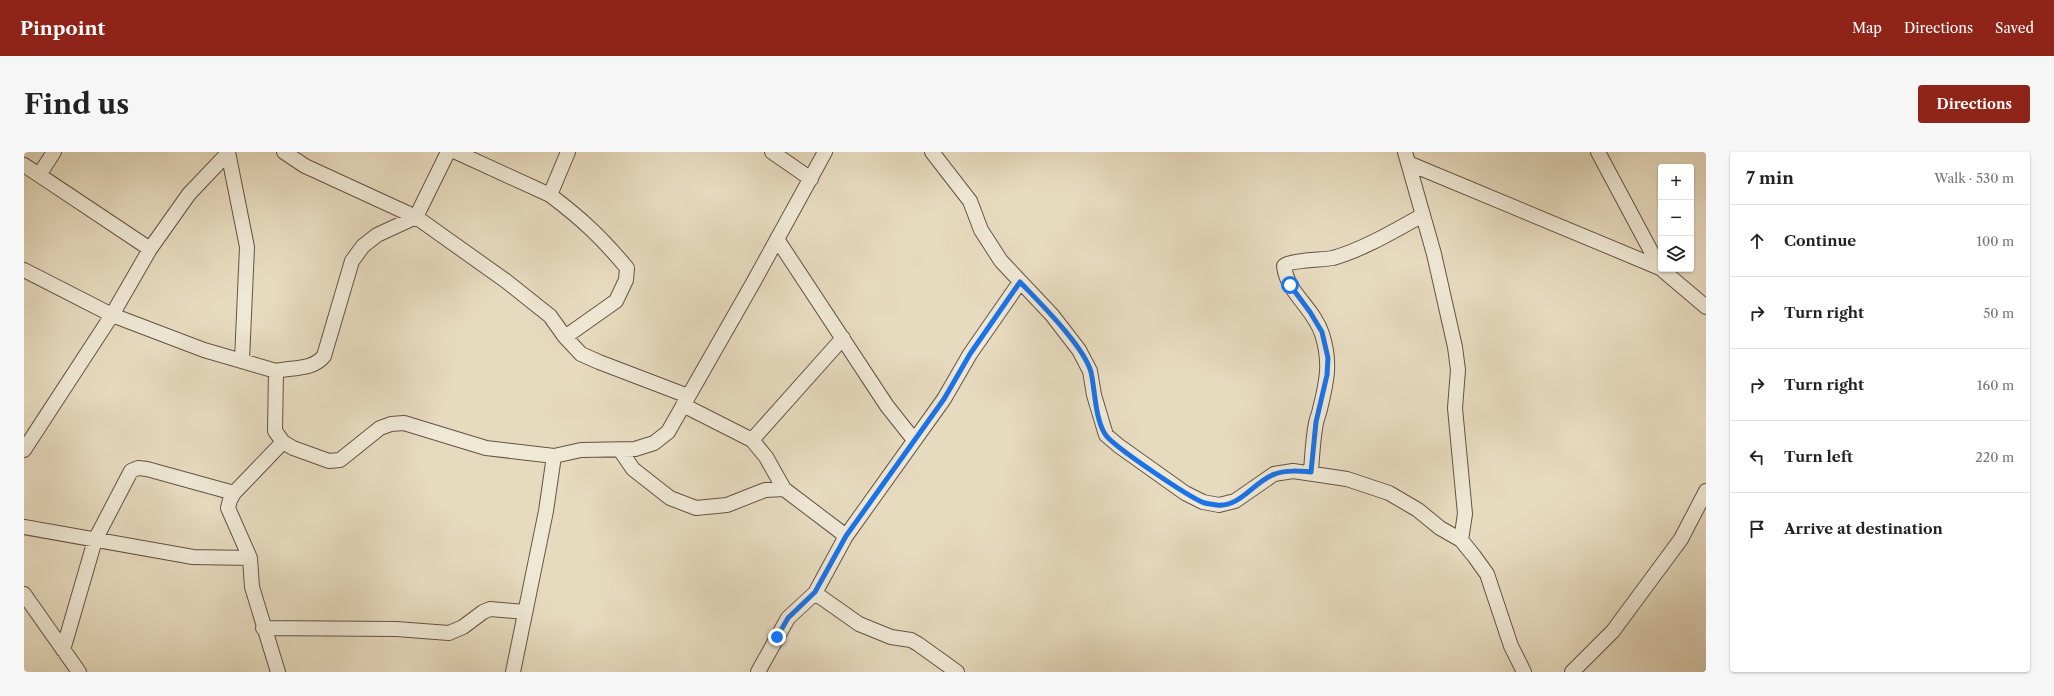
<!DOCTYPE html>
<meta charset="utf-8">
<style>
:root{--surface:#fff;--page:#f6f6f6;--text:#222;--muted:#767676;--line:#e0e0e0;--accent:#8f2418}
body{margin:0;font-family:"Libre Caslon Text",serif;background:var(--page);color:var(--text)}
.controls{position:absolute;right:12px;top:12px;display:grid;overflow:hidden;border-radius:4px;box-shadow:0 1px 3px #0004}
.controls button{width:36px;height:36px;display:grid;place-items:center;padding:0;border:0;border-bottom:1px solid var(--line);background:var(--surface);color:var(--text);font:20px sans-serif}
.stop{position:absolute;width:12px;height:12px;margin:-9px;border:3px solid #1a73e8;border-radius:50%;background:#fff}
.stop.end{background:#1a73e8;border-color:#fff;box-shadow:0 1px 4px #0008}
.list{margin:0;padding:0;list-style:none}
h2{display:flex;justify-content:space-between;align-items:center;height:52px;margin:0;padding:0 16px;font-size:17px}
h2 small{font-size:13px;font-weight:400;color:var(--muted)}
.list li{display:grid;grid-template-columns:26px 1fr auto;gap:12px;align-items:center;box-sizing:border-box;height:72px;padding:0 16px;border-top:1px solid var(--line)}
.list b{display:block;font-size:15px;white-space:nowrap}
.list em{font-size:13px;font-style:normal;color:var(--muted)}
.icon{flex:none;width:22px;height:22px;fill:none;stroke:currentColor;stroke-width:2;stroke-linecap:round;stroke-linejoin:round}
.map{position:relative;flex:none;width:1682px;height:520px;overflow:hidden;border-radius:4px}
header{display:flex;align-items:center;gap:24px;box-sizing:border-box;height:56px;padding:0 20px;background:var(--accent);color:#fff}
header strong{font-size:19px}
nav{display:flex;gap:22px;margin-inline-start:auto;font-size:14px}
.intro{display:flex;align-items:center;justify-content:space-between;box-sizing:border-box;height:96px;padding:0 24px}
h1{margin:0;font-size:28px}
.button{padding:10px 18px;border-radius:4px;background:var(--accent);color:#fff;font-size:14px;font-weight:700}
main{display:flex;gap:24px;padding:0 24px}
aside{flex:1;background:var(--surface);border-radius:4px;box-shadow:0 1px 3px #0004}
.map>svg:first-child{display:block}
</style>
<header>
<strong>Pinpoint</strong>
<nav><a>Map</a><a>Directions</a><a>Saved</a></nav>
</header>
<div class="intro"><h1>Find us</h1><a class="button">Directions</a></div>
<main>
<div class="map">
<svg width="1682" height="520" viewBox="0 0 1682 520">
<rect width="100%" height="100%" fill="#e7dbbf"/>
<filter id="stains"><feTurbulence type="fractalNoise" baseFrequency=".005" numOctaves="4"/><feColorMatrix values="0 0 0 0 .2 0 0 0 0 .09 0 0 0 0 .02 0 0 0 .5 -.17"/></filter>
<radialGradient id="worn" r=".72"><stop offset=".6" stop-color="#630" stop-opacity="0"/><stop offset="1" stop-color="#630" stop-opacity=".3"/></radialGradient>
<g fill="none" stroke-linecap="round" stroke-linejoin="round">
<defs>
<path id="minor" d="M204,0L223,95L218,208
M260,0L281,14L392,65L482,129L526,164L541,185L557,202L575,210L664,244
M432,0L526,43
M748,0L787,27
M908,0L946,49L957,78L977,109L1028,163L1055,198L1066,219L1070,243L1082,283L1095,294L1161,341L1179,350L1195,353L1211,349L1250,322L1269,319L1323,327L1365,341L1394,358L1416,376L1437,388L1450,404L1463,422L1487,494L1500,520
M1381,0L1410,102L1431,195L1434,218L1431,256L1441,362L1437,388
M1574,0L1636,116L1682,155
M1384,11L1636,116
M0,13L126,97
M15,23L30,0
M753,87L863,254L890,288
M0,118L88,163L180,198L252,219L251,279L259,290L269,296L305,309L316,308L356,276L367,272L380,271L462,296L530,304L557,298L611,297L630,291L644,280L729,131L801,0
M541,185L592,149L602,128L603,116C578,86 558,67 526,43L544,0
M252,219C269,215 289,218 300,204L328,109L339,94L353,83L392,65L424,0
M659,253L728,288L742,305L760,337L822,384
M728,288L819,186
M0,298L88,163L126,97L165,42L204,1
M596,298L609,317L646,346L672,356L703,353L741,338L760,337
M1287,320C1288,304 1289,287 1292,271C1293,266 1295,262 1296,257C1303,229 1307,210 1298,182C1290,156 1263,141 1260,114C1266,108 1298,108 1309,106C1340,97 1370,79 1399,63
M0,375L169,405L226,406
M791,441L835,472L867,485L887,488L894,492L933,520
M0,442L55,520
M239,476L372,477L425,481L439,475L459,460L466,457L500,460
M39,498L71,388L107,319L114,316L123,317L210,341
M254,520L228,435L226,406L204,356L206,348L210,341L259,290
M489,520L522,359L530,304
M734,520L764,466L791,441L822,384L920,247L946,202L996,130
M1548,520L1589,479L1657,387L1682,339"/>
</defs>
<use href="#minor" stroke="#635346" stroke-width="16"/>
<use href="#minor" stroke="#efe8d5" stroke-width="14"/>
</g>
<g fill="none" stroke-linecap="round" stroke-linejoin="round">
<path stroke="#1a73e8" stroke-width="5" d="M753,485L764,466L791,440L822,384L920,247L946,202L996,130C1015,150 1060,194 1067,220C1071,238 1071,266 1081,282C1088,294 1164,344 1178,350C1182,352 1188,352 1193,353C1216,356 1231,328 1251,322C1262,318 1275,319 1287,320L1292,270L1303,223L1304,206L1298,180L1286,160L1266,133"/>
</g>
<rect width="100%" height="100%" filter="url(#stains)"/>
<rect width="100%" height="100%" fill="url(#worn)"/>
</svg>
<div class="controls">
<button>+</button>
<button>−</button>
<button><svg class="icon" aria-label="layers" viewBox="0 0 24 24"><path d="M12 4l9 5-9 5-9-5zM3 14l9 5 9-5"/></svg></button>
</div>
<div class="stop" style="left:1266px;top:133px"></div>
<div class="stop end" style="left:753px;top:485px"></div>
</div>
<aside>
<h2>7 min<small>Walk · 530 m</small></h2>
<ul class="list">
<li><svg class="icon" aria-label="ahead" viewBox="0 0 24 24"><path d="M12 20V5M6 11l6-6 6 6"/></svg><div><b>Continue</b></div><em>100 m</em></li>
<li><svg class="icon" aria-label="right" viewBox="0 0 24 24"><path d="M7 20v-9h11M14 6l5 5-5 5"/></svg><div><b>Turn right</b></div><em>50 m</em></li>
<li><svg class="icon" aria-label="right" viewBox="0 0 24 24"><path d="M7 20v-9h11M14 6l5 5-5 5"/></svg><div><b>Turn right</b></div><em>160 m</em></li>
<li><svg class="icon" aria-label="left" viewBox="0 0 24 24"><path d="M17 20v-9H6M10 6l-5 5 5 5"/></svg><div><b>Turn left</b></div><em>220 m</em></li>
<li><svg class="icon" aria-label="arrive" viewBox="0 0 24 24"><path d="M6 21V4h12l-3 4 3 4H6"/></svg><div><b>Arrive at destination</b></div></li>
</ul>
</aside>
</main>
